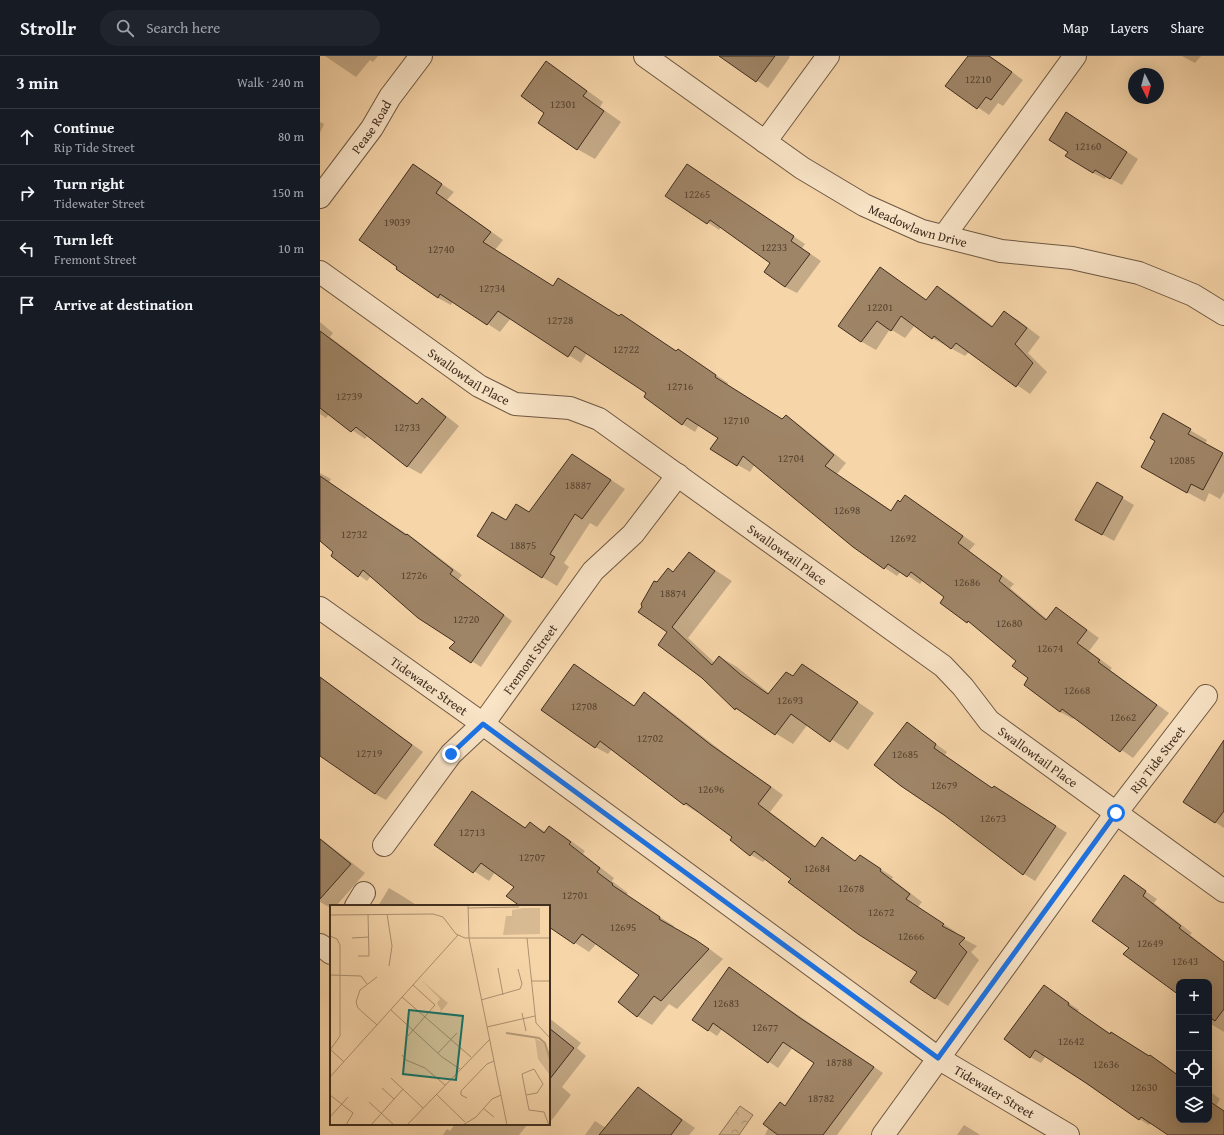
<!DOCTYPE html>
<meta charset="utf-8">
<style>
:root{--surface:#171b24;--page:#20242c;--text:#f1f3f6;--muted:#9ea1a6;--line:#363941}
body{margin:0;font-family:"Gentium Book Plus",serif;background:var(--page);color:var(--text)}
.controls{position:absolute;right:12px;bottom:12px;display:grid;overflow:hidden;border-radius:8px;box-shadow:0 4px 16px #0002}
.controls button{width:36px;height:36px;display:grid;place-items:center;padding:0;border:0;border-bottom:1px solid var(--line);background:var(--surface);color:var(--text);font:20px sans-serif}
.compass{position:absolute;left:808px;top:12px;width:36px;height:36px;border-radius:50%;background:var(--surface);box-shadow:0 4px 16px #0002;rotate:174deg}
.stop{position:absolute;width:12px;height:12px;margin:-9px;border:3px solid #1a73e8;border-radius:50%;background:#fff}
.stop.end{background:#1a73e8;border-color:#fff;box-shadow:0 1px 4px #0008}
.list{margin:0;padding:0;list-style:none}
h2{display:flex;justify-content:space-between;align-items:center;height:52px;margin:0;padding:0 16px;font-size:17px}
h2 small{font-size:13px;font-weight:400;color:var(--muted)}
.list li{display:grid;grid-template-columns:26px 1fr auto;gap:12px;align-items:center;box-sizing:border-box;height:56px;padding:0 16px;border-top:1px solid var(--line)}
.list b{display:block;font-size:15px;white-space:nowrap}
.list p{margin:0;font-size:13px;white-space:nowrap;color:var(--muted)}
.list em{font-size:13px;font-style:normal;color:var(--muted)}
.icon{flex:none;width:22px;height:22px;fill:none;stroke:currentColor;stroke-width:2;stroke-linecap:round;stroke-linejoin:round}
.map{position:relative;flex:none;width:904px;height:1079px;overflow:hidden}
header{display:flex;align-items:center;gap:24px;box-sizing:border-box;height:56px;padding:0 20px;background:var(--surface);border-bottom:1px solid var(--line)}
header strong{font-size:19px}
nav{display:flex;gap:22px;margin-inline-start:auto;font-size:14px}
.search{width:280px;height:36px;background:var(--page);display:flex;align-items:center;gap:10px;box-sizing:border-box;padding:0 14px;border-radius:22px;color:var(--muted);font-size:15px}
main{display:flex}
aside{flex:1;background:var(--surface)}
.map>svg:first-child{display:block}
</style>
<header>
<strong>Strollr</strong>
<div class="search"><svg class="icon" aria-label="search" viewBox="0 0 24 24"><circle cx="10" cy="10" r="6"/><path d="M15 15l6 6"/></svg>Search here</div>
<nav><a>Map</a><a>Layers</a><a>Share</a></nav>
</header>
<main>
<aside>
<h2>3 min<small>Walk · 240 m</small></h2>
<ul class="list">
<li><svg class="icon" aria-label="ahead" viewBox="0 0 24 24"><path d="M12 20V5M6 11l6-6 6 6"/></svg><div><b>Continue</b><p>Rip Tide Street</p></div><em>80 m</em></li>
<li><svg class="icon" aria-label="right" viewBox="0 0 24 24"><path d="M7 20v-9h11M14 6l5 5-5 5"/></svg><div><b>Turn right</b><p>Tidewater Street</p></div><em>150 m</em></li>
<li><svg class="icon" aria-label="left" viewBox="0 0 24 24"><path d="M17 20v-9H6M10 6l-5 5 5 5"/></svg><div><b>Turn left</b><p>Fremont Street</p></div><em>10 m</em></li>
<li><svg class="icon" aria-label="arrive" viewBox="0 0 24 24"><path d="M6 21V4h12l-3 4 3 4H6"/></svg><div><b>Arrive at destination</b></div></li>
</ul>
</aside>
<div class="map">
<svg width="904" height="1079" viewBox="0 0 904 1079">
<defs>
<pattern id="forest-crowns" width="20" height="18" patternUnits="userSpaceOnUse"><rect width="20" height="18" fill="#d7b992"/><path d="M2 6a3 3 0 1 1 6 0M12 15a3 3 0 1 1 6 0" fill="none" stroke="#b09777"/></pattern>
</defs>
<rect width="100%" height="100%" fill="#f6d5a9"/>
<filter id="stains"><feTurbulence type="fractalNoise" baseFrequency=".005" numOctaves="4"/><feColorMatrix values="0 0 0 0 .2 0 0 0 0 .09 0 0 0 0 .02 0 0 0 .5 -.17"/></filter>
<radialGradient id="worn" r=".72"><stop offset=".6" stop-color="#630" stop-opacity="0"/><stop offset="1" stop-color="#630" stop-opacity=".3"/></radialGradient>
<path fill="url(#forest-crowns)" stroke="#8c7458" d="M420,1050L433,1059L419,1079H399Z"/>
<path fill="#0003" d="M5,0H58L53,6L50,4L36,21Z
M400,0H469L470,1L448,32Z
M650,0H670L703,24L683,50L678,47L669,59L626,29Z
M862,0H881L875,7Z
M226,7L243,17L283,46L280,51L301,66L275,103L257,93L226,57Z
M758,64L818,103L802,129L786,120L785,123L773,117L749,96Z
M0,66L4,68L0,77Z
M93,109L134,136L127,144L183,184L175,194L234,231L313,266L357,296L358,294L370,301L408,327L407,329L463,364L466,360L478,368L526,407L517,418L572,455L586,440L655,488L649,495L694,528L690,532L728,564L737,552L779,582L769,595L792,612L790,614L849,657L813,702L754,661L753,663L740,656L710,622L697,605L658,572L621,546L625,541L603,524L600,528L581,515L577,520L565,512L534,490L435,408L430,416L418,409L399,381L379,369L375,376L362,368L325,341L328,337L267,297L261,307L191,262L180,276L133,245L131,249L118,242L40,184Z
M368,109L485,188L482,192L501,205L477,237L465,231L452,207L401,171L399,174L347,139Z
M561,212L607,244L617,231L631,239L674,271L684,256L698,264L720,281L708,297L727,316L710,338L649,296L645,300L612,282L595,269L585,282L570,273L556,294L542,286L520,270Z
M0,266L13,277L10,281L98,348L102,343L115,351L139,370L101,418L88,411L48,379L45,383L9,358L6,362L0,358Z
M844,359L887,384L885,388L904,399V436L900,443L889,437L885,446L839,421L837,385Z
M267,408L305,433L277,471L270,467L244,507L249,511L237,530L222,521L187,465L210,457Z
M0,417L11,423L9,427L96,484L142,519L138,524L192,565L161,611L131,592L136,586L51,520L47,525L12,500L14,496L0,484Z
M777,427L814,449L794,485L757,464Z
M369,497L412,525L368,582L395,607L400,601L417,611L450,638L474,621L483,609L554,657L528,694L488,668L473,688L416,653L349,576L319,555L335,526L337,527L354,517Z
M254,609L315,650L325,638L337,645L404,697L463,739L450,756L496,791L502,783L536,806L553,808L573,821L572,823L602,846L598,851L636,876L634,878L657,890L651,896L659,904L628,950L591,926L599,915L446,803L443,806L431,799L411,784L414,781L378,755L377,756L365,749L292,693L288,698L275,691Z
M0,621L103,696L66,744L55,738L0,683Z
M587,667L627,696L625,699L673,733L686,738L747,777L715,825L704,818L624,758Z
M904,692V772L864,746Z
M152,736L206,772L210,767L226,776L229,771L244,780L265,795L263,798L294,822L292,825L308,837L306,839L354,870L353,872L391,894L403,903L357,953L349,948L332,969L317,960L320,919L277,887L269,896L229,870V850H201L195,830L175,816L169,825L115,789Z
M0,782L45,817L16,850H11V852L0,846Z
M805,821L837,843L834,847L872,877L870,879L904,906V976L889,967V926H859V938L810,891Z
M69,832L84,841L98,850H58Z
M409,912L563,1017L517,1079H445L460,1047L466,1050L496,1006L473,991L458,1012L402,973L397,980L388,974Z
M724,930L759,954L757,956L791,978L841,1006L859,1019V1064H889V1035L900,1043L896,1050L904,1055V1079H850L831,1067L829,1069L819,1063L726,1000L721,1007L710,1001Z
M229,962L261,987L257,992L266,1000L242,1031L251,1039L231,1065L229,1064Z
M318,1032L375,1072L369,1079H265L275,1065L286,1072Z
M135,1068H208L199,1079H123L127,1073L130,1075Z
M644,1069L654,1075L660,1079H637Z"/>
<path fill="#9f8567" stroke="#402e1f" d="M399,0H455L436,26Z
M648,0H669L692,16L671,44L666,41L657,53L625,30Z
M226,5L267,35L263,40L284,55L257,94L218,67L224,57L201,40Z
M746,56L807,96L790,123L775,114L773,117L745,100L748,96L729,84Z
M93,108L122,128L116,137L171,176L163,186L233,230L238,222L299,260L301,258L356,295L358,293L396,319L395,321L462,363L466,359L514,399L505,410L571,455L578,444L580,446L585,439L643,480L638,487L682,520L679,525L726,564L736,551L767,574L757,587L780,604L778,606L837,649L800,696L742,653L740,656L704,629L708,622L692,610L696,605L648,565L647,567L620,547L624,541L591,516L587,521L568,508L564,513L533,491L423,400L417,410L390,393L398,382L367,362L362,369L324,341L326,337L255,290L248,301L178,255L167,269L120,238L118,242L76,213L77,211L39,184Z
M367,108L474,180L471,185L490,198L465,231L444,216L450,207L390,164L387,168L345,140Z
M560,211L606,244L617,230L672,271L684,255L707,272L695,288L713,307L696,331L636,287L631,293L614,280L612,283L581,260L571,275L557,265L541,286L518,270Z
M0,275L97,348L102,342L126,361L87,411L36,371L31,376L0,352Z
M843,357L871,373L868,378L903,397L883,434L871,428L867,437L821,411L835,385L830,382Z
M252,398L291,424L262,463L255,458L230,498L235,501L222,522L157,480L172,456L186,464L196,448L209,456Z
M0,420L86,479L87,478L133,514L130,518L184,559L151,607L129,592L135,586L98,562L43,514L38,521L11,500L13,496L0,485Z
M777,426L803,441L782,479L755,464Z
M369,496L395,515L352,571L392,609L399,600L421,619L448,638L466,616L473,620L482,608L538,646L510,686L471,658L455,679L416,652L415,654L382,622L338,589L347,576L318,556L322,551L321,548L334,525L337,526L348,512L353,516Z
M254,608L314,650L324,636L391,689L451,731L438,748L495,791L502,781L535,805L540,799L561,813L560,815L590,838L586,843L624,868L622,870L645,882L639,888L647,896L615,943L590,926L597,916L538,878L468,826L471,823L434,795L430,800L410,784L412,781L366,747L364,749L280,685L275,692L221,654Z
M0,621L92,689L55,738L0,700Z
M587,666L616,688L614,692L672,732L674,730L736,770L703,819L624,759L581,730L554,709Z
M904,684V755L895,767L863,746Z
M152,735L205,772L210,766L224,777L229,770L251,786L249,788L280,812L277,816L293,828L292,829L340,861L339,863L376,884L389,893L341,945L334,940L317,961L298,946L319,919L262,878L254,888L229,871V850H200L186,840L194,831L161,807L153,817L114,789Z
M0,783L31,808L0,843Z
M804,819L826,835L823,840L861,870L859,872L904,906V953L895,965L889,961V926H859V939L803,898L809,892L772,865Z
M409,911L480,962L554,1011L503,1079H458L443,1068L460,1046L465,1050L494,1007L463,986L448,1007L393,967L388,975L372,964Z
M724,929L749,947L748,949L790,978L791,976L829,1000L830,999L859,1020V1064H889V1045L904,1055V1079H848L821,1061L819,1064L766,1027L715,994L710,1002L684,983Z
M229,972L254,992L229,1024Z
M318,1031L362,1064L351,1079H279Z"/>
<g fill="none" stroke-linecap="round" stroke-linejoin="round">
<defs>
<g id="minor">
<path id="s1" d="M325,0L482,112L544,149L602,175L681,195L752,202L819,217L873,239L904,258"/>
<path d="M445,86L508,0"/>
<path id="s2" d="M0,141L52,72L70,41L101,0"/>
<path d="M624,180L755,0"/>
<path id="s3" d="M0,216L159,330L195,348L250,352L279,363L623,610L643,631L669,665L904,835"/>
<path id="s4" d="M0,552L163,668L618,1002L748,1079"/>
<path id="s5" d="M64,789L131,698L163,668L273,515L313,478L358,419"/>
<path d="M36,850L44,837"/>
<path d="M0,889L11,897"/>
<path id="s6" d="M563,1079L796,757L886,640"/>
</g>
</defs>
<use href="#minor" stroke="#6e5842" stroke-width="24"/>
<use href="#minor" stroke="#f9e4c7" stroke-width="22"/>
</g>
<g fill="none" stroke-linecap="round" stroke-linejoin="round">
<path stroke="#1a73e8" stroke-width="5" d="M131,698L163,668L618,1002L796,757"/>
</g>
<g text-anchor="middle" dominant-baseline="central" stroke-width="4" stroke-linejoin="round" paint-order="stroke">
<g font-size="11" fill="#584431">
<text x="658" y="23">12210</text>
<text x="243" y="48">12301</text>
<text x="768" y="90">12160</text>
<text x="377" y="138">12265</text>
<text x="77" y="166">19039</text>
<text x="454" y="191">12233</text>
<text x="121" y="193">12740</text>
<text x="172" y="232">12734</text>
<text x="560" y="251">12201</text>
<text x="240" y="264">12728</text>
<text x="306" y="293">12722</text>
<text x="360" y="330">12716</text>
<text x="29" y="340">12739</text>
<text x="416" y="364">12710</text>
<text x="87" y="371">12733</text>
<text x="471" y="402">12704</text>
<text x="862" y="404">12085</text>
<text x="258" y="429">18887</text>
<text x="527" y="454">12698</text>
<text x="34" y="478">12732</text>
<text x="583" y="482">12692</text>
<text x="203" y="489">18875</text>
<text x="94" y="519">12726</text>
<text x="647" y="526">12686</text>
<text x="353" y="537">18874</text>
<text x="146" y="563">12720</text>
<text x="689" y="567">12680</text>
<text x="730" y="592">12674</text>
<text x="757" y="634">12668</text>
<text x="470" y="644">12693</text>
<text x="264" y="650">12708</text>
<text x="803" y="661">12662</text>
<text x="330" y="682">12702</text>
<text x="49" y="697">12719</text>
<text x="585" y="698">12685</text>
<text x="624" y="729">12679</text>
<text x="391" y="733">12696</text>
<text x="673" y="762">12673</text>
<text x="152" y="776">12713</text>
<text x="212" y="801">12707</text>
<text x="497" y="812">12684</text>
<text x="531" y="832">12678</text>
<text x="255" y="839">12701</text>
<text x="561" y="856">12672</text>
<text x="303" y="871">12695</text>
<text x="591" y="880">12666</text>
<text x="830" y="887">12649</text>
<text x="865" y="905">12643</text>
<text x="406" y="947">12683</text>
<text x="445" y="971">12677</text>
<text x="751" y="985">12642</text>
<text x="519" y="1006">18788</text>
<text x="786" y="1008">12636</text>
<text x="824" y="1031">12630</text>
<text x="501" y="1042">18782</text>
</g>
<g font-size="13" fill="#402e1f" stroke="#f9e4c7">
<text stroke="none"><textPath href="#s2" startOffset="87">Pease Road</textPath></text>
<text stroke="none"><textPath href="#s1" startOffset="323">Meadowlawn Drive</textPath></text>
<text stroke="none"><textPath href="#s3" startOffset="182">Swallowtail Place</textPath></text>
<text stroke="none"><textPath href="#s3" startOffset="554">Swallowtail Place</textPath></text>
<text stroke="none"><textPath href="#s5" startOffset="237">Fremont Street</textPath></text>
<text stroke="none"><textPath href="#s4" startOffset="134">Tidewater Street</textPath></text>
<text stroke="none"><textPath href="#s3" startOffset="878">Swallowtail Place</textPath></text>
<text stroke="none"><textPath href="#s6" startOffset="465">Rip Tide Street</textPath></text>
<text stroke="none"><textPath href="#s4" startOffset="830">Tidewater Street</textPath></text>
</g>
</g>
<g transform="translate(10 849)">
<rect width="220" height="220" fill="#f6d5a9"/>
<path d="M193,3H210V29L173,30L176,11H182V5ZM91,75L118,98L108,110L111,105L107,98L110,94Z" fill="#d7b992"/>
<path d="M205,133L215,139L220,155L219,169L208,154Z" fill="#d7b992"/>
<path fill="none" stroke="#b89c7a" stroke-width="2" d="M176,128L209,133L215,138L220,154"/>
<path fill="none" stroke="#ad9272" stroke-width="1" d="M138,0L139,33L177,220M138,3L189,2M57,9L62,41L59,61M0,10L103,9L113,12L126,29L135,33H220M0,31L7,34L10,40V131L0,145M22,33L39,32M197,33L206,118L220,133M28,51H39L38,9M168,63L173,90M0,70L31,71L37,79M202,76H220M72,92L141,152M151,95L190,84L192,79L188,64M61,105L112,152L130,164M192,108L196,126M47,120L28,103L26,97L30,85L47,72M157,122L205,111M78,131L105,100L83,80M0,144L14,157M108,148L127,128M72,150L76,155L95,163L115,180M204,164L213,179L207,188L196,190L192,169ZM0,172L128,30M61,173L93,203M52,183L64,194M106,189L135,217M0,190L23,208L16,220M196,190L199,205L214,207L219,220M137,193L131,190V186L157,159L164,156M39,197L64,220M154,204L164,212M0,212L18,192M41,220L73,184M77,220L160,134M133,220L146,212L162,194L171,190"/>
<path fill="#0f766e" fill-opacity="0.15" stroke="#0f766e" stroke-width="2" d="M79,105L133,111L126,175L73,169Z"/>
<rect width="220" height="220" fill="none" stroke="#402e1f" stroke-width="2"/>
</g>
<rect width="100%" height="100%" filter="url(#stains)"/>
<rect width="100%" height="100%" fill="url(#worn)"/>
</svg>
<div class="controls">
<button>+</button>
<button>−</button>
<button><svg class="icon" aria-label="locate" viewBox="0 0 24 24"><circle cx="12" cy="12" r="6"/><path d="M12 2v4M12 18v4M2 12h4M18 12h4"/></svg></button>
<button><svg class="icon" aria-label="layers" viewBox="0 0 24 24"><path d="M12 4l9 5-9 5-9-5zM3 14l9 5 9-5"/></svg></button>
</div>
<svg class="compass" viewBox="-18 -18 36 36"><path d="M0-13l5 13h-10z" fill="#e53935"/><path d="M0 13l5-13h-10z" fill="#9ea1a6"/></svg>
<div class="stop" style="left:796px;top:757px"></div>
<div class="stop end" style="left:131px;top:698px"></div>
</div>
</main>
